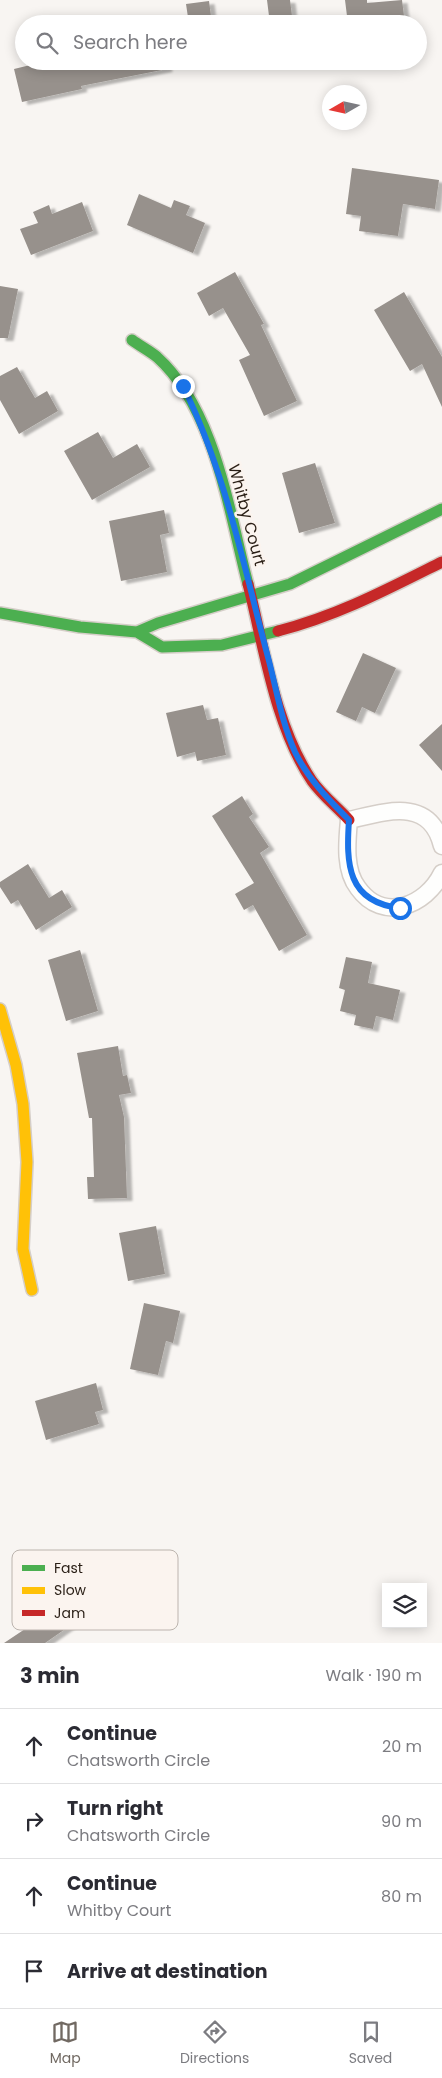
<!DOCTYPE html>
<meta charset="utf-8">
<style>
:root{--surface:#fff;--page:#f2f2f3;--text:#2b2b33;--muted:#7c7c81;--line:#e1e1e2;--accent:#716962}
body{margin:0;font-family:Poppins,sans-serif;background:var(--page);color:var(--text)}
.controls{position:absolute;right:15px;bottom:15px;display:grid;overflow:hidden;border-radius:0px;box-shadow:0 2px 12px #0003}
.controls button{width:45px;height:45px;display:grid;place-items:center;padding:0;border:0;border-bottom:1px solid var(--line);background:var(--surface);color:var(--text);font:25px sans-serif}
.compass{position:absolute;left:322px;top:85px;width:45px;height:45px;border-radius:50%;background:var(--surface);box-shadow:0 2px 12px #0003;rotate:261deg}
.stop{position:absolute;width:15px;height:15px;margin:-11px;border:4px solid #1a73e8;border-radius:50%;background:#fff}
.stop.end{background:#1a73e8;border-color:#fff;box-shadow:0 1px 5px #0008}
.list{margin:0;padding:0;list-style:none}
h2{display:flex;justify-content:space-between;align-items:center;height:65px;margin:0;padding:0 20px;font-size:21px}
h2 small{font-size:16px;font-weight:400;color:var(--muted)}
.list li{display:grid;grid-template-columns:32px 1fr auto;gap:15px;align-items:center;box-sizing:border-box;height:75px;padding:0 20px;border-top:1px solid var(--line)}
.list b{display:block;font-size:19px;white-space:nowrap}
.list p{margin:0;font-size:16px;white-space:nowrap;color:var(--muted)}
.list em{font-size:16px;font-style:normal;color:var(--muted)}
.icon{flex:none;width:28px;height:28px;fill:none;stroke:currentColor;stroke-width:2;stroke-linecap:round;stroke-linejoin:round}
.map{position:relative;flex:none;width:442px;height:1643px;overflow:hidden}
.search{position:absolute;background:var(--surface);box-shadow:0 2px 12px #0003;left:15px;right:15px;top:15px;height:55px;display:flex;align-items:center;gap:12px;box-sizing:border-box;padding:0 18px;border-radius:28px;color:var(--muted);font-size:19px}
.sheet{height:365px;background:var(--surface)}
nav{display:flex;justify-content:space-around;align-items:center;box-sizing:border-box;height:70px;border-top:1px solid var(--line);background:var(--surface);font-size:14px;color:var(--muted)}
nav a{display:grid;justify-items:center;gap:2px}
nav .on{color:var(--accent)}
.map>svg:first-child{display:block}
</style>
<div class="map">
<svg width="442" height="1643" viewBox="0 0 442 1643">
<defs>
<filter id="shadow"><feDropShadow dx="5.5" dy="3" stdDeviation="1" flood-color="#0004"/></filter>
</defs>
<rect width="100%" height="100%" fill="#f8f5f2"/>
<path fill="#97918c" filter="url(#shadow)" d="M267,0H290L293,24H270Z
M345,0H367V3L402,0L405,24H348Z
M209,1L212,24H189L186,4Z
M47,61H166L167,69L81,86L82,89L22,102L14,69Z
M352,168L439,180L435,209L403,204L398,236L359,231L361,216L346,214Z
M139,194L171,208L174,200L190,206L186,215L205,223L193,253L127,225Z
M82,202L93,231L31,255L20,229L38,223L33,212L49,205L52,214Z
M235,272L264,324L261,325L297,401L264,416L239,360L250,355L223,308L209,316L197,293Z
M0,286L18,289L8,338H0Z
M404,292L442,357V407L422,364L410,371L374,310Z
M17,367L35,398L47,391L58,411L19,434L0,400V376Z
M98,432L113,458L137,444L150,467L92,500L64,451Z
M315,463L335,523L299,533L282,473Z
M164,510L169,533L160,535L167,572L121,581L109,521Z
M363,653L396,668L375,713L362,707L356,721L336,712Z
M203,705L207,720L218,718L226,755L197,761L195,752L177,757L166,713Z
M442,724V771L419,745Z
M242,796L253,814L249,817L269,847L260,853L307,935L279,951L253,905L244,910L235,894L254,883L212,816Z
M28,864L49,898L62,890L72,907L36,930L18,900L11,904L0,887V882Z
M80,950L98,1011L66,1021L48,960Z
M346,957L372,962L368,983L400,990L393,1020L376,1016L373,1029L354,1025L356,1015L340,1011L345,990L339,988Z
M118,1046L123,1076L127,1075L131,1093L119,1095L124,1117L127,1198L88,1199L87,1177H94L92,1118H89L77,1053Z
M156,1226L165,1274L128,1281L119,1233Z
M144,1303L180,1311L173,1343L166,1341L158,1375L130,1369Z
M96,1383L103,1410L95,1412L99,1424L46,1440L35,1401Z
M37,1596L45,1608L54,1601L71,1625L45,1643H4L25,1629L14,1612Z"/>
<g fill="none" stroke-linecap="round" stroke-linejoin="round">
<defs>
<path id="street" d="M442,846C430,796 385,812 349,820C347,842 344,870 358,888C383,923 426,906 442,873"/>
<path id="fast" d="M132,340C140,346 150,351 157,357C215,409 229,512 248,584
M0,613L80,627L137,632L162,647L222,645L278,631
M137,632L158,623L290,584L442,509"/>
<path id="slow" d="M0,1009L16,1065L23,1104L27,1162L23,1249L32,1290"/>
<path id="jam" d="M248,584C264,647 275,726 312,781C322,795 337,807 349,820
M278,631C337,616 388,589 442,562"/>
</defs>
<use href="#street" stroke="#d5cec8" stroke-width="19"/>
<use href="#fast" stroke="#d5cec8" stroke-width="14"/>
<use href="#slow" stroke="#d5cec8" stroke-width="14"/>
<use href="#jam" stroke="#d5cec8" stroke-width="14"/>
<use href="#street" stroke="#fefefd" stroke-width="16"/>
<use href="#fast" stroke="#4caf50" stroke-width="11"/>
<use href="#slow" stroke="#ffc107" stroke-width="11"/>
<use href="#jam" stroke="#c62828" stroke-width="11"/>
</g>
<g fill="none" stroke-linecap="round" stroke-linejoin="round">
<path stroke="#1a73e8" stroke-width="6" d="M183,386C226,473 244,568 269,661C277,692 282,723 295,752C308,779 328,799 349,820C346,864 347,902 400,908"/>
</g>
<g text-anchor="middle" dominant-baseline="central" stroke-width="5" stroke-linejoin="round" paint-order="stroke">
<g font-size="16" fill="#291e15" stroke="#fbf4ef">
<text transform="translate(247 515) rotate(75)">Whitby Court</text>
</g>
</g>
<rect x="12" y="1550" width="166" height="80" rx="8" fill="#fbf4ef" stroke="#bcb4ae" stroke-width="1"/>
<rect x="22" y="1565" width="23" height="6" fill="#4caf50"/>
<rect x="22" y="1587" width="23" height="7" fill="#ffc107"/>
<rect x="22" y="1610" width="23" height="6" fill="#c62828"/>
<g font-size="14" fill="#291e15">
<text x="54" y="1573">Fast</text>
<text x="54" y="1595">Slow</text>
<text x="54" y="1618">Jam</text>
</g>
</svg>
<div class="controls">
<button><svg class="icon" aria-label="layers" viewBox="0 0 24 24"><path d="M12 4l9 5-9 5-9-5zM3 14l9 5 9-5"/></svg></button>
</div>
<svg class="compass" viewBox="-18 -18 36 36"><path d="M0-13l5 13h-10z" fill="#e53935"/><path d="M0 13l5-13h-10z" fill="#7c7c81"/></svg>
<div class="stop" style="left:400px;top:908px"></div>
<div class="stop end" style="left:183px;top:386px"></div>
<div class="search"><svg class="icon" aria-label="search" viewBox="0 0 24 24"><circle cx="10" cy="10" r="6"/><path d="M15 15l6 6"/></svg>Search here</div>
</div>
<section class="sheet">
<h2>3 min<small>Walk · 190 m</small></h2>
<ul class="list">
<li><svg class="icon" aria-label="ahead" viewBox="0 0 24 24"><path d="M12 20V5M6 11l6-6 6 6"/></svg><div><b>Continue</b><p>Chatsworth Circle</p></div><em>20 m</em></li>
<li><svg class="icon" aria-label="right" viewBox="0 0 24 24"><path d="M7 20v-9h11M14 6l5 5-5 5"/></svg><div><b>Turn right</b><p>Chatsworth Circle</p></div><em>90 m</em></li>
<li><svg class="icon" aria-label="ahead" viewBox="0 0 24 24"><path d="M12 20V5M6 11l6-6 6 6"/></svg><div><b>Continue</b><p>Whitby Court</p></div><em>80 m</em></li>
<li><svg class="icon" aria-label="arrive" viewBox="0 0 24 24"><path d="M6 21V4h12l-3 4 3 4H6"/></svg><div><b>Arrive at destination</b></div></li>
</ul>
</section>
<nav>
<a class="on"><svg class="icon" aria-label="map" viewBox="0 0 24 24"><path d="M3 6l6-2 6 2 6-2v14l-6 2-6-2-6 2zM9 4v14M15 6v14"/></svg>Map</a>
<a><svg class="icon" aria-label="directions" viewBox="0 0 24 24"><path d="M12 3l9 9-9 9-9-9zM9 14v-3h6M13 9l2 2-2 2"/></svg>Directions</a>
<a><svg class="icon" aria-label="saved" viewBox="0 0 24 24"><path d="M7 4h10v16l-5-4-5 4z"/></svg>Saved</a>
</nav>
